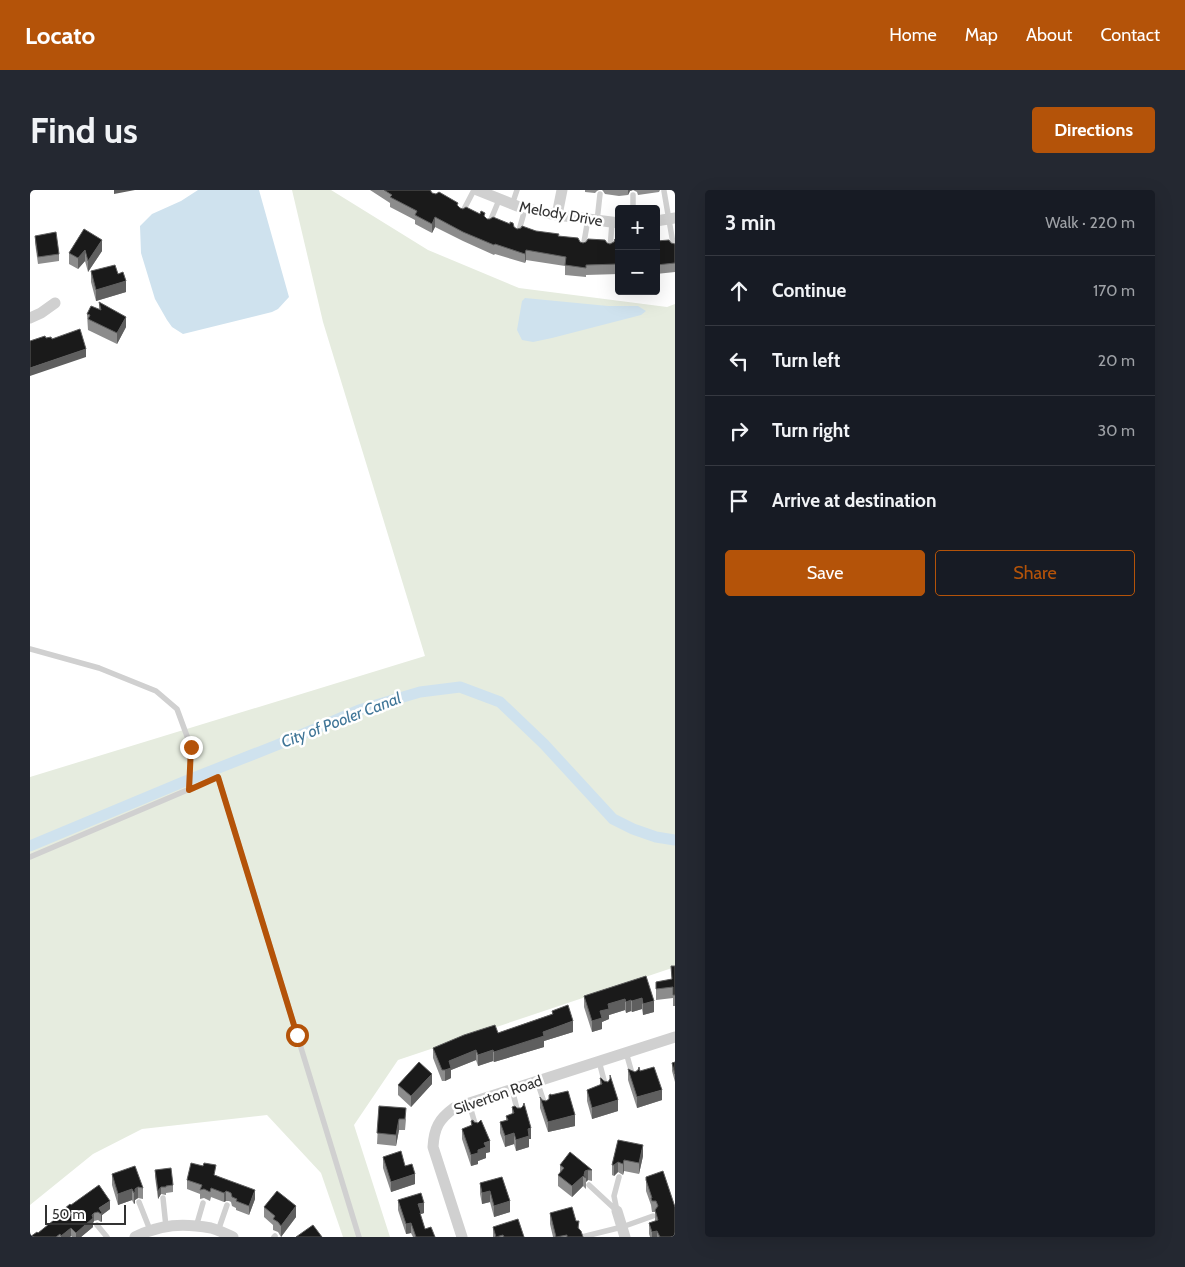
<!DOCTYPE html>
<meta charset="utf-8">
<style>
:root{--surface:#171b24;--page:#242831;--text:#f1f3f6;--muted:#9ea1a6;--line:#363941;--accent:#b45309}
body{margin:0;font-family:Cabin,sans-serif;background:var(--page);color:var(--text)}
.controls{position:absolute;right:15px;top:15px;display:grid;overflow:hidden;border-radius:5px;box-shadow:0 5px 20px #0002}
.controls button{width:45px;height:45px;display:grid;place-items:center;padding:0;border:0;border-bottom:1px solid var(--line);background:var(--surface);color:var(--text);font:25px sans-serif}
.scale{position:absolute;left:15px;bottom:12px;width:81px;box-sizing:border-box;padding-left:5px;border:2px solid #333;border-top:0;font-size:14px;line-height:18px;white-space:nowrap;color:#333;-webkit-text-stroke:4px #fff;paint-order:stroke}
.stop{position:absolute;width:15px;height:15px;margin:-11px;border:4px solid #b45309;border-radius:50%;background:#fff}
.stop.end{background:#b45309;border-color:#fff;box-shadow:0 1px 5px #0008}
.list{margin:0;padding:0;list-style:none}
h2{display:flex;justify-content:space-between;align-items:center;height:65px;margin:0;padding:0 20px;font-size:21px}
h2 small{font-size:16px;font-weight:400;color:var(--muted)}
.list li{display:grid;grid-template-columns:32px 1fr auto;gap:15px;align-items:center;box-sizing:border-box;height:70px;padding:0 20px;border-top:1px solid var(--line)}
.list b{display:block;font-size:19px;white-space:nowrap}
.list em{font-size:16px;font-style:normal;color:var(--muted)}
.actions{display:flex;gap:10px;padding:15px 20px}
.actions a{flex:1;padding:11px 0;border:1px solid var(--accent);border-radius:5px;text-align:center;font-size:18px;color:var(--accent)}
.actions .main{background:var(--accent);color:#fff}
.icon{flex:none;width:28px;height:28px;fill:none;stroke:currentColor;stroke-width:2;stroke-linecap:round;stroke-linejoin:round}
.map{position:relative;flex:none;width:645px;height:1047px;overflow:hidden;border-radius:5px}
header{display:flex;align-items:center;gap:30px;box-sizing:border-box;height:70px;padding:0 25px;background:var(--accent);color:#fff}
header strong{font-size:24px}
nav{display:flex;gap:28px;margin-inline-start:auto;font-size:18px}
.intro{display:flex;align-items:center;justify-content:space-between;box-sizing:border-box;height:120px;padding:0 30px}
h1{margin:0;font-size:35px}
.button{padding:12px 22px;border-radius:5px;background:var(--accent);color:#fff;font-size:18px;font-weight:700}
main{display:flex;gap:30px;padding:0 30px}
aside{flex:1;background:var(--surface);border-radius:5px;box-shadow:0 5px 20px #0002}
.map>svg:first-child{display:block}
</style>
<header>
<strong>Locato</strong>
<nav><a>Home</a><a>Map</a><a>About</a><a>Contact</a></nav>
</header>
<div class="intro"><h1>Find us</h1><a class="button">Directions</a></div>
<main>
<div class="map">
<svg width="645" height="1047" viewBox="0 0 645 1047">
<rect width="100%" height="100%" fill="#fff"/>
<path fill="#e6ecdf" d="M262,0H301L398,60L489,98L637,117L645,114V777L368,870L324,935L360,1047H313L291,983L237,925L112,939L63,964L0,1015V587L395,466L293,132Z"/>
<path fill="#cfe2ee" d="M168,0H229L259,107L248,119L242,122L153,144L142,137L137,130L125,109L111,63L110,36L122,24L151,11Z
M495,108L578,116H608L616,121L611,125L522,148L503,152L492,150L487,140L492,111Z"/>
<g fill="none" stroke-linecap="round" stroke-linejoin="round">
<path stroke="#cfe2ee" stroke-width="11" d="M0,656L153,592L247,555L329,520L390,502L430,497L470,512L514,554L583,629L603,639L626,647L645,650"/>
<path stroke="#d0d0d0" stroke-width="5.5" d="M634,1L644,59
M482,15L487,0
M603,19V5
M432,23L444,0
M567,31L570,4
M459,34L469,10
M488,44L495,19
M553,58L558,29
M580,59L582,33
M0,459L69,478L126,501L147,519L161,557L159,600
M0,667L188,587L329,1047
M596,862L603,887
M569,871L576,898
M507,891L515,915
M482,899L488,923
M439,913L446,937
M559,995L587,1021
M133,1008L136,1037
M109,1012L120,1040
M587,1021L584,1006L589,987
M67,1035L77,1047
M166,1037L173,1013
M188,1041L197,1015
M244,1047L245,1046
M552,1047L592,1037L623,1026"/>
<path stroke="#d0d0d0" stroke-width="11" d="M447,0L492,18L527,25L589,33
M527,25L532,0
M626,31L645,28
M0,128L11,123L25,113
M587,1021L595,1047
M105,1047C131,1034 153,1033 181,1038C189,1040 196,1044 203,1047
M432,1047L403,957C404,938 409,929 424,918L645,847"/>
</g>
<path fill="#8c8c8c" d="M340,0H401L402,3L428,16L430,18L454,26L457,29L484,37L487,39L506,41L529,46L553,53H577L580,54L585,51H589V84L556,85V87L535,85V76L496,70L495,73L465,64L464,65L433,51L405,37L402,43L385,34V30L360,17V13Z
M555,0H569L567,1L565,3L555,2Z
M572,0H630L629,2L608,5L607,2L603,0L600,1L598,5L589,6L575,4L573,1Z
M54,39L72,61L58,82L55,71L48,79L39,74V63Z
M5,46L29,64V71L8,74L5,53Z
M626,51L645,54V82L626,84Z
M61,81L88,84L96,102L66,111L61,92Z
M69,112L96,137L87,154L58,140L57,124L69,119Z
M641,776H645V816H643V808L626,810V792L642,790Z
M616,786L624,822L613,825L612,819L602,822L601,821L596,823L595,820L579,825V829L572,832V839L562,842L554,817V806Z
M522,821L543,842L514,851V857L464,872L463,871L448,876L446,870L421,880V888L415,891H412L403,868V858L468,843L522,824Z
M645,872V892L642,881V873Z
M598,879L605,882L632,910L607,918L598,890Z
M570,888L574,891L578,892L580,889L588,921L562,929L557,911V900L570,895Z
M402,894L381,917L368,905V895Z
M521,905L545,936L518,942L510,918V907L512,910L516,911L519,909Z
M349,916L376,929L375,940H369L366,956L347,954Z
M482,917L501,949H499V957L486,961L484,954L475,957L470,943V932L476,930V926L482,924Z
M441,931L460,962L456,963V968L448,971V974L441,976L432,949V939L441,936Z
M588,950L613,966L609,984L594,981L593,985L588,982L584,986L582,985V975Z
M353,967L375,976L385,994L361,1002L353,978Z
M530,975L562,980V991L558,990L556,992V999L553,996L542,1007L528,996V985L530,983Z
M125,980L143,995V1002L136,1003V1005L131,1004L128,1009L125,987Z
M82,984L113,998V1009L108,1008L105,1010V1013L104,1014L102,1010L88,1015L82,995Z
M186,985L225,1009L219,1025L206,1020V1018L202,1016L201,1012L199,1011H196L194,1012L181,1007L180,1011L174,1008L170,1009V1004L157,999V990Z
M472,987L480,1022L464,1027L460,1012L452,1014L450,1004V993Z
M616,987L645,1047H620L619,1044V1033L625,1031V1022H622L621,1015L616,1001Z
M368,1010L394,1023L391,1024V1027L395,1039L405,1047H383L381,1043L376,1044L368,1020Z
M41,1015L80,1019L72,1025V1031L71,1032L68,1030L64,1031L63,1033V1037L51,1047H42L41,1046L40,1047H0L8,1043L28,1027V1024Z
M234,1017L266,1027L251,1047L248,1042L243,1040V1035L234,1027Z
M520,1023L546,1031L553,1047H523L520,1034Z
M463,1037L494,1047H463Z"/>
<path fill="#5f5f5f" d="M84,0H105L84,4Z
M598,0H603L600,1L598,5Z
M405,27V37L402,43V34Z
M72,50V61L58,82V71Z
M55,60V71L48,79V68Z
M496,60V70L495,73V64Z
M96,91V102L66,111V100Z
M96,127V137L87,154V143Z
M56,159V167L0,186V178Z
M612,808V819L602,822V811Z
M595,809V820L579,825V829L572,832V839L562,842V831L570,821L578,814Z
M601,810V821L596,823V812Z
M624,811V822L613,825V814Z
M543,831V842L514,851V857L464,872V862L513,842Z
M446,860V870L421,880V888L415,891V880L419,871Z
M463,860V871L448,876V865Z
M402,884V894L381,917V906Z
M632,900V910L607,918V907Z
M588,910V921L562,929V918Z
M545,925V936L518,942V932Z
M369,929V940L366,956V945Z
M501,938V949H499V957L486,961V950L498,939Z
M484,943V954L475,957V946Z
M460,951V962L456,963V968L448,971V974L441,976V965L448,960L454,953Z
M613,955V966L609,984V973Z
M594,970V981L593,985V974Z
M588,972V982L584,986V975Z
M558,980V990L556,992V988L554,987L555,981Z
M385,984V994L361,1002V992Z
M553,986V996L542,1007V996Z
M108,997V1008L105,1010V1013L104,1014V1003L105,999Z
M131,997V1004L128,1009V1001Z
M102,999V1010L88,1015V1004Z
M225,1000V1009L219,1025V1016Z
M196,1001V1011L194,1012V1003Z
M460,1001V1012L452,1014V1003Z
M80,1011V1019L72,1025V1031L71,1032V1024L69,1018Z
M480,1011V1022L464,1027V1016Z
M394,1013V1023L391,1024V1033L388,1014Z
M266,1016V1027L251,1047V1036Z
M64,1023V1031L63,1033V1037L51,1047H46V1043Z
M381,1033V1043L376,1044V1034Z
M41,1038V1046L40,1047H31V1046Z
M627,1041V1047H622V1042Z"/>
<path fill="#1a1a1a" stroke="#5f5f5f" d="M354,0H400L402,3L406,4L409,2L428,13L427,15L430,18L433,19L436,17L450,24L451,21L455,23L454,26L457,29H460L463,27L480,34V32L483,33L484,37L487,39L491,38L492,36L506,41L529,44L528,46L548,48L550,52L553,53L556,52L558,49L575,50L577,53L580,54L584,52L585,49V51H589V74L556,75V78L535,75L536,67L496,60L495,64L465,54L464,55L433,42L405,27L402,34L385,25L387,21L360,7L362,5Z
M54,39L72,50L58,71L55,60L48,68L39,63Z
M26,42L29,64L8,67L5,46Z
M639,50L641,53L645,54V73L626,75V51Z
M85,75L88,84L93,82L96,91L66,100L61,81Z
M69,112L96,127L87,143L58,129L60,125L57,124L61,116L71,120Z
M50,139L56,159L0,178V151L15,146L16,148L21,147L22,149Z
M641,776H645V805H643V797L626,799V792L642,789Z
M616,786L624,811L613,814L612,808L602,811L601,810L596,812L595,809L578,814L579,819L570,821L572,828L562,831L554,806Z
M538,815L543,831L513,842L514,846L464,862L463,860L448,865L446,860L419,871L421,878L415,880H412L403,858L434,845L465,835L468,843L523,824L522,821Z
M389,872L402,884L381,906L368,895Z
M645,872V884L642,873Z
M609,877L610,881L624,877L632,900L607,907L598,879L605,882L608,880Z
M580,885L588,910L562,918L557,900L572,894L570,888H571L574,891L578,892L580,889Z
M538,901L545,925L518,932L510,907L512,910L516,911L519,909V905L521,904V905Z
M494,913L501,938L498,939L499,946L486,950L484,943L475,946L470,932L478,930L476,926L484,923L482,917L485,916L487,918H491L493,916Z
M349,916L376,918L375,929H369L366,945L347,943Z
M443,930L444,932L448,933L451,930L460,951L454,953L456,957L448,960V963L441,965L432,939L442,935L441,931Z
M588,950L613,955L609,973L594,970L593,974L588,972L584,975H582Z
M371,961L375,976L382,974L385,984L361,992L353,967Z
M540,962L562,980H558L555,981L554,985L556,988L553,986L542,996L528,985L534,978L530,975Z
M161,973L173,976L174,973L186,975L184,985L225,1000L219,1016L206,1011L207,1009L202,1007L201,1003L199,1002L196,1001L194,1003L181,998L180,1002L174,999L170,1000L172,995L157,990Z
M105,976L113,998L108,997L105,999V1002L104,1003L102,999L88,1004L82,984Z
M141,978L143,995L136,996V997H131L128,1001L125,980Z
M633,981L645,1017V1047H630L627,1041L622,1042L619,1033L628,1030L625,1020L628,1016L626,1011H622L621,1008H622L616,990V987Z
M472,987L480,1011L464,1016L460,1001L452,1003L450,993Z
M69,995L80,1011L69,1018L72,1023L71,1024L68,1022L64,1023L62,1025L63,1028L46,1043L41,1038L31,1046L30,1044L26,1047H0L7,1042L8,1043L29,1026L28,1024L40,1014L41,1015Z
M247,1001L266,1016L251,1036L248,1032L243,1029L245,1026L234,1017Z
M391,1003L394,1013L388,1014L391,1023H390L395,1039L401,1037L405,1047H386L381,1033L376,1034L368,1010Z
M542,1017L546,1031H549L548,1038L551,1041L553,1047H537V1045L526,1047L520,1023Z
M488,1029L494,1047H474L473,1045L466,1047L463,1037Z
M283,1035L292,1047H266Z"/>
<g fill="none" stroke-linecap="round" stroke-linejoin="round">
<path stroke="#b45309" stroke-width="6" d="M161,557L159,600L188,587L267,845"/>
</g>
<g text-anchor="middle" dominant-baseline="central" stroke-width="5" stroke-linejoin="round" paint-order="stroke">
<g font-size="15" fill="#333" stroke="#fff">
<text transform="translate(531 24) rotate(10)">Melody Drive</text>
<text transform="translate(468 905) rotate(-19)">Silverton Road</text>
</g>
<g font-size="16" font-style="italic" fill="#3f7597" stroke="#fff">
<text transform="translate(311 530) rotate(-21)">City of Pooler Canal</text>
</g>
</g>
</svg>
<div class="controls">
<button>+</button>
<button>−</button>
</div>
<div class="scale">50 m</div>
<div class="stop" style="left:267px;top:845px"></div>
<div class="stop end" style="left:161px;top:557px"></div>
</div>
<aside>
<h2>3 min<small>Walk · 220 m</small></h2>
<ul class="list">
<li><svg class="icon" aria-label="ahead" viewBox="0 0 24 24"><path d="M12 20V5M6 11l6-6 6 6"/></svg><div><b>Continue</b></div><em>170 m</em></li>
<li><svg class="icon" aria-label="left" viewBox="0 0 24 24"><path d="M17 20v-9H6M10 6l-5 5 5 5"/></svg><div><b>Turn left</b></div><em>20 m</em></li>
<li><svg class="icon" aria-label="right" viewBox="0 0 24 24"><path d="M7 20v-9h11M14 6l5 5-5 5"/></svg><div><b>Turn right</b></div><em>30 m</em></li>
<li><svg class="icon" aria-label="arrive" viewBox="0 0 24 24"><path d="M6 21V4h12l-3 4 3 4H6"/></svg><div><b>Arrive at destination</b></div></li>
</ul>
<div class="actions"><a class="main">Save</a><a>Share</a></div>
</aside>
</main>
